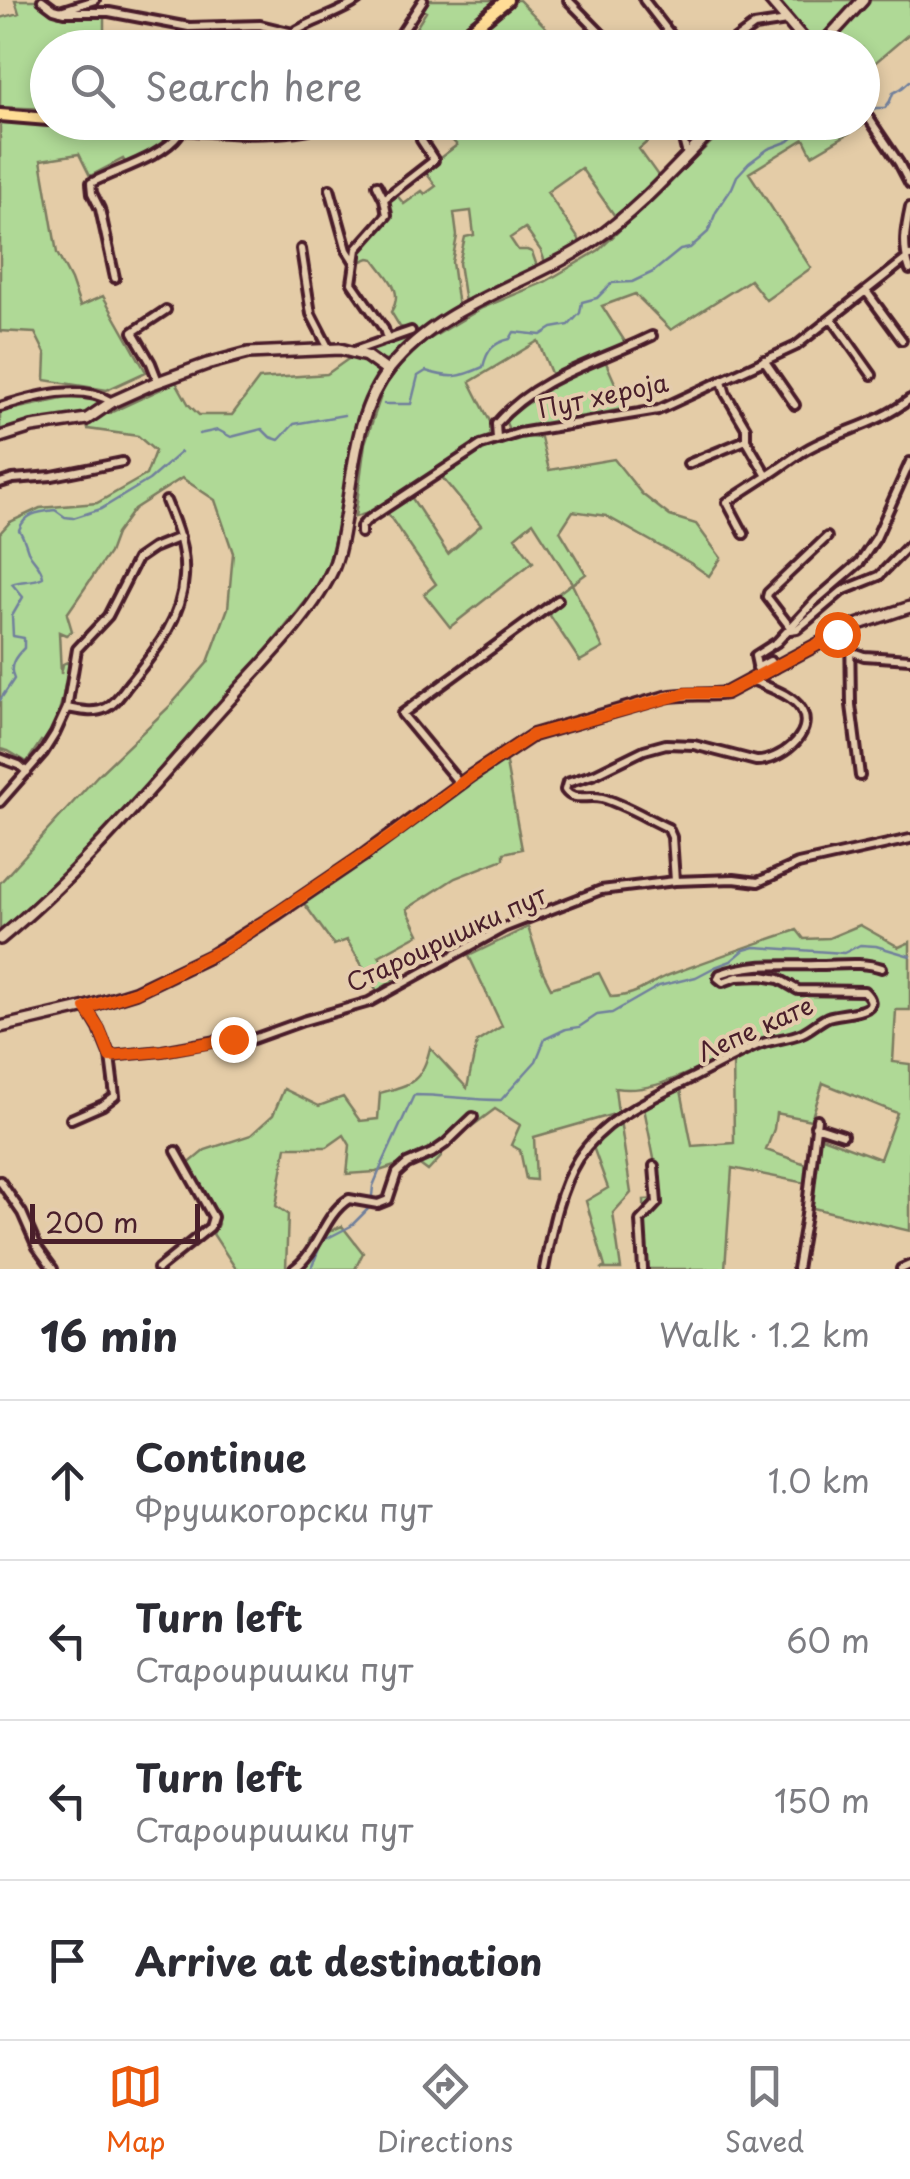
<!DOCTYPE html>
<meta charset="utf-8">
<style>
:root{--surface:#fff;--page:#f7f7f7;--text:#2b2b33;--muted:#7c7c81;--line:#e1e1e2;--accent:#ea580c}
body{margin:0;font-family:"Playpen Sans",sans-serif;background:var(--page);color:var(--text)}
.scale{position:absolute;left:30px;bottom:25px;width:170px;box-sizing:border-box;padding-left:10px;border:5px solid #4a1f2b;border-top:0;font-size:28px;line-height:35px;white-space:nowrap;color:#4a1f2b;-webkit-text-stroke:8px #e4ccad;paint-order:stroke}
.stop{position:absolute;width:30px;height:30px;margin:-22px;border:8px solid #ea580c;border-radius:50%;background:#fff}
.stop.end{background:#ea580c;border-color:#fff;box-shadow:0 2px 10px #0008}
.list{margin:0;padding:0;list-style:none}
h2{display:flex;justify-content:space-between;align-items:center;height:130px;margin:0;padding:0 40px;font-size:42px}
h2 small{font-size:32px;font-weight:400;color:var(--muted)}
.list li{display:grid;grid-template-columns:65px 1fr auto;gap:30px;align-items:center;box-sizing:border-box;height:160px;padding:0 40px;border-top:2px solid var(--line)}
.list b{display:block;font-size:38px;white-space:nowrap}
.list p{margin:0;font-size:32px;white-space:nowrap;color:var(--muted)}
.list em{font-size:32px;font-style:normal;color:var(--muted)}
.icon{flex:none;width:55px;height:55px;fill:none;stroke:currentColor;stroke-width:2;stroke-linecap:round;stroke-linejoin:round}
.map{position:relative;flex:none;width:910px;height:1269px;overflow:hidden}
.search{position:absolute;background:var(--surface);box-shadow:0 5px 15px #0003;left:30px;right:30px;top:30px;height:110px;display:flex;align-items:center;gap:25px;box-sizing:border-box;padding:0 35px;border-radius:55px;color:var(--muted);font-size:38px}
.sheet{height:770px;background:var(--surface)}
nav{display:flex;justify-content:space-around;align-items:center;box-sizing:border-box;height:140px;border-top:2px solid var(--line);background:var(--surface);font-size:28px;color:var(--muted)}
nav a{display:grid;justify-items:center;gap:5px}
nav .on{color:var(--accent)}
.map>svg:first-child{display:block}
</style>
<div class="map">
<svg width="910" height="1269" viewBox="0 0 910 1269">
<rect width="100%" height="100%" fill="#e4cca7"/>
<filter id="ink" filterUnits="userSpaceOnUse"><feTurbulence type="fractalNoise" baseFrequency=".01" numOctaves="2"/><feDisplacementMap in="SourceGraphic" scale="20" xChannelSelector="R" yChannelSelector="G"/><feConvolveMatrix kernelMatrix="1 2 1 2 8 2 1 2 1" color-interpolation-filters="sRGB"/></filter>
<g filter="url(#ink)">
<path fill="#afd996" stroke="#7c7c60" stroke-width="2.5" d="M15,0H36C60,21 74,17 104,17V38L131,40L132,47L48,48L47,109L0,107V18L19,13Z
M428,0H499L433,47H411L416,42L411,36L426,12L421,9Z
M515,0H519L565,47L454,48Z
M776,0H858L815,45Z
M869,0H910V33L863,73L862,48L828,47Z
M863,99L875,118L812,155L804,139L749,173L811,268L766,300L750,280L671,330L635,294L602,306L629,348L604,358L626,408L540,427L509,430L505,420L555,383L538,341L470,382L500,441L523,437L541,438L549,470L614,459L642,494L670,516L696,524L721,558L709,576L692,564L606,516L573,511L560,531L586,574L572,584L603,648L580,661L543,605L572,583L533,522L515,537L533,562L450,627L424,594L436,584L386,511L410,495L448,554L481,525L436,470L365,514L355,517L365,443L384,387L413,349L482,308L545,282L599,250L728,126L735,122H862Z
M0,117L48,122L176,127C168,146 144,155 126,164L123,159L90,176L79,154L41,160L57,253L71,280L80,306L103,296L146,372L107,390L45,380L46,355L35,333L0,331Z
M457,123H632L647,142L639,149L659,177L617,219L581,168L547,192L582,244L546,265L541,251L525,228L510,238L518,250H527L532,252L538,269L465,303L459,263L465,237L474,235L471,211L454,213L457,236L452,262L458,307L428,324L393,359C382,364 372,358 365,350L406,334L405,328L400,327L391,312C405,290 387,278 374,259L369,258L357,263L359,251L365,242L390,216L389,198L395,193L404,204L422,191L425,194L436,186L424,170L457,145L450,138Z
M351,357L362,360L381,372L369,395L329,561L317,587L260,658L95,844L0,933V883L97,776L170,706L208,662L228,608L233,553L215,500L182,478L134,509L116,534L109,553L67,614L72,631L66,635L59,632L61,674L63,664L67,662L69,665C64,693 60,719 44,743L41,741L27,762L8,751L0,749V533L10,522L40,508L97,503L146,475L155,451L138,436L88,429L86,423L105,411L110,413L176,382L189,405L199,415H232L259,379L327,374Z
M67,398L99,400L104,402L90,413L80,417L0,432V412Z
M505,758L522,849L504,853V859L455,878L407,909L419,934L379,956L394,980L377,991L347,940L334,945L303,902L394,839Z
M860,925L899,947L910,942V1010H896L893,1062L910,1064V1231L809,1207L819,1136L880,1159L897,1113L823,1083L811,1120L776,1113L774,1129L766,1150L806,1164L805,1183L732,1168L725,1269H646L644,1200L662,1199L644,1108L681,1090L692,1146L734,1143L733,1055C694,1067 656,1095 615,1088L618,1113L534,1137L536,1180L526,1179L520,1150L511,1145L520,1125L495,1109L444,1147L441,1157L428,1171L413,1160L376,1172L347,1174L350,1145L344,1135L327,1147H286L276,1206L288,1214L286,1269H236L213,1234L218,1224L187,1165L205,1150L251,1135L273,1115L284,1089L319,1106L343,1097L360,1121L378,1119L380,1093C412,1084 422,1082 430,1048L467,1088L477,1042L502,1026L469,956L528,927L542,970L551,988L599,973L611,997C638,996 646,984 669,975C712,959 754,944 797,930L804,939L829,938Z
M620,1120L631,1193L613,1213L621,1269H601L605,1267L586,1201L608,1188L592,1144L610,1125Z
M342,1226L363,1253L355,1269H299L309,1240Z"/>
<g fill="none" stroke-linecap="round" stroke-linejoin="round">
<path stroke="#71809c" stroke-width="2.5" d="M867,112L876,108H885L890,101L893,93L902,88L910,81
M384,404H411L418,376L426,371C451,379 459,378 483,367C487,350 493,343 510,339L514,332L541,335L552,328L569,325L580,313L582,302L597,298L612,283L632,282L653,272L680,250L690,248L708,232L716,212L732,188L737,176L749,163L768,149L789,141L798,133L812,128L822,131L844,122
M199,434L218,430L231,437L262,429L270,437L279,440L294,424L344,415
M0,700L14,679C8,666 15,657 24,648V638L13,636L12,616L23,597L12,584C23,579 32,583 43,577C41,564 33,562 28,551C25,543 24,537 19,530C25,513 39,512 55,510L65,517L73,518L101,509L149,480L181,452
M311,1269L322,1241L351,1226L371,1206L373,1186L381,1167L414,1095C443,1095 471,1100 501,1100L536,1061L545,1039L566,1029L579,1027L597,1015L612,1013L659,986L696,977L715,967L731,961L744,950L755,947L844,953L860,945L876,946L910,956"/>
<defs>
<path id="street" d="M42,0L54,9L65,12H109L189,27L260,25L293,33L333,48
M568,0L615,48
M644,0L681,48
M60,11L95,0
M293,33C313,19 339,15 358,0
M386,48L400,35L423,0
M724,48L754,26L787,21
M862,108L899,163L910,184
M674,122L682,135L687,155
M377,185L384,199L387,215L357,249L352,283L384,329L387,339
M330,189L347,250L354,261
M384,199L434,160L421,140L432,122
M910,207C905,230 902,247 910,270
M301,249L311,314L329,349
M115,278L100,209L92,193L91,183C116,170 163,157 179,134
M866,291L902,340
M832,319L872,375
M354,351L411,331
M764,360L795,405
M158,381L151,363L133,332L166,310
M722,381L726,394L746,428V440L767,476C783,466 798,453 815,445C848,429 881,422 910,399
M0,407C33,397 80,382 112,402
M497,439L496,424C538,376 596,363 652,336
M688,464L746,440
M0,483L13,479L52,476L122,462
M361,533V527L366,521L481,445L519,433L658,410L796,346L910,256
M744,534L727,502L767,476
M790,627L767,597L768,593L827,537
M850,627L851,705L860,776
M790,630L797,629L808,620L842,591L879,576L910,544
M850,651L864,656L910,659
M757,668L770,661L775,668
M759,675L755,656L777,642L816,600L860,562L876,538L910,462
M67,708C79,710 94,714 106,708C117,703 124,689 132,680C157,649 182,618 184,577C186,550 176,525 166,501
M0,758L19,765L27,772
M460,784L402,714L558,600
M0,802L43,753L55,734L67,708L77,649L108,616L137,559L153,548L180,537
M675,881L672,837L668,828C648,819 622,803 602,798C587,794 574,803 565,790L567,783L595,774L644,750L666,744L694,745L756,761C778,762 817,734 801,709C792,694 767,687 752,680
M86,1007L99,1029L110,1056L162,1051L217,1041L253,1039L303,1021L369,1002L503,928L601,890L675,881L734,879L758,882L798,864L910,839
M71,1119L103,1105L115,1096L110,1056
M815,1126L843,1135
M0,1181L22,1213L37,1247L53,1269
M158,1269L210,1227L213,1217L176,1151
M294,1269C319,1251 323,1215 349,1199L378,1204L388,1200L397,1173L407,1164L432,1153L445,1144L473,1117
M544,1269C551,1233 558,1191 578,1159C605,1117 653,1098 696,1076C716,1066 737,1054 758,1045C772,1039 789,1039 802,1033C811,1029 819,1021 828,1017C841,1012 888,1014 864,991L798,990L779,979L762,976L737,977L723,982L718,978L720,974C755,962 782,966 817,965C839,965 861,961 882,968
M643,1269L640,1221L657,1203L654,1166
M797,1269L806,1215L817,1119
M901,1269L910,1265"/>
<path id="secondary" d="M770,0L811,48
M819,48L863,0
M0,437L32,427L87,419L112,402L152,384L207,364L248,353L340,349L366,356L387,371
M0,939C84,870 153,785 225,705C259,666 312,616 333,569C340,553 342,535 345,518C354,467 356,410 390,368C442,303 527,286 593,241C639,210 680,162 720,122
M0,1027L86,1007L135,992L210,956L277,914L361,857L471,776L533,735L665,697C686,693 706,696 726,693L850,627L910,607"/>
<path id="primary" d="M449,48L507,0
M0,115L48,119
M113,122C180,126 266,142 330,122"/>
</defs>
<use href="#street" stroke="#4a1f2b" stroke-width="14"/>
<use href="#secondary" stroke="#4a1f2b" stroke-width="16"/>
<use href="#primary" stroke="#4a1f2b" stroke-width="18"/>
<use href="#street" stroke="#e4ccad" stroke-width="6"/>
<use href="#secondary" stroke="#e4ccad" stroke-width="9"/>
<use href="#primary" stroke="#ffdd96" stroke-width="10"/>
</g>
</g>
<g fill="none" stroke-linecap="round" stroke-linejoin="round" filter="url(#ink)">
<path stroke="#ea580c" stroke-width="12" d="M233,1039L162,1051L110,1056L99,1028L86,1008L136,992L225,948L393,835L471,776L533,735L686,693H726L837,634"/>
</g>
<g text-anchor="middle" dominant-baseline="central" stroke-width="8" stroke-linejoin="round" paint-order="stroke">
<g font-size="25" fill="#4a1f2b" stroke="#e4ccad">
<text transform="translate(603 395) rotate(-12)">Пут хероја</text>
<text transform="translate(446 938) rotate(-25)">Староиришки пут</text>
<text transform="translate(755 1028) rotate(-24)">Лепе кате</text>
</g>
</g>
</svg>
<div class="scale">200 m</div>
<div class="stop" style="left:837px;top:634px"></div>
<div class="stop end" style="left:233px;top:1039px"></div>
<div class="search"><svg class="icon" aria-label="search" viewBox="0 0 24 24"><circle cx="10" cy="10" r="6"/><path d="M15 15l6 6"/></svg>Search here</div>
</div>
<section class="sheet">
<h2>16 min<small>Walk · 1.2 km</small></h2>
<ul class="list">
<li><svg class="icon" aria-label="ahead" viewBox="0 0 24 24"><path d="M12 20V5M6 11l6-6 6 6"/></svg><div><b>Continue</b><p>Фрушкогорски пут</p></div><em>1.0 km</em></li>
<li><svg class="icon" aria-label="left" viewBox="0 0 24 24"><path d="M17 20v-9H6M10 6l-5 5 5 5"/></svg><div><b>Turn left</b><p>Староиришки пут</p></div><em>60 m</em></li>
<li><svg class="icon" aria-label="left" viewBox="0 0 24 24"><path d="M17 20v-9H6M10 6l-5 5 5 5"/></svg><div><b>Turn left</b><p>Староиришки пут</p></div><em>150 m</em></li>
<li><svg class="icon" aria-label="arrive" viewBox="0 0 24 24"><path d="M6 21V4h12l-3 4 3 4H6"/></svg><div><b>Arrive at destination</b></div></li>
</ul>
</section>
<nav>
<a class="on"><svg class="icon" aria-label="map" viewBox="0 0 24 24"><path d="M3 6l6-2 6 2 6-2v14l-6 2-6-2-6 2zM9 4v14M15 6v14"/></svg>Map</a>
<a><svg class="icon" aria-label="directions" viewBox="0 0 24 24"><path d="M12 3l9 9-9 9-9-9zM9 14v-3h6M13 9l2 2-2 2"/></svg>Directions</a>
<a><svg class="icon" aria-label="saved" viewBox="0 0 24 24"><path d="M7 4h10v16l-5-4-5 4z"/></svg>Saved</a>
</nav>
